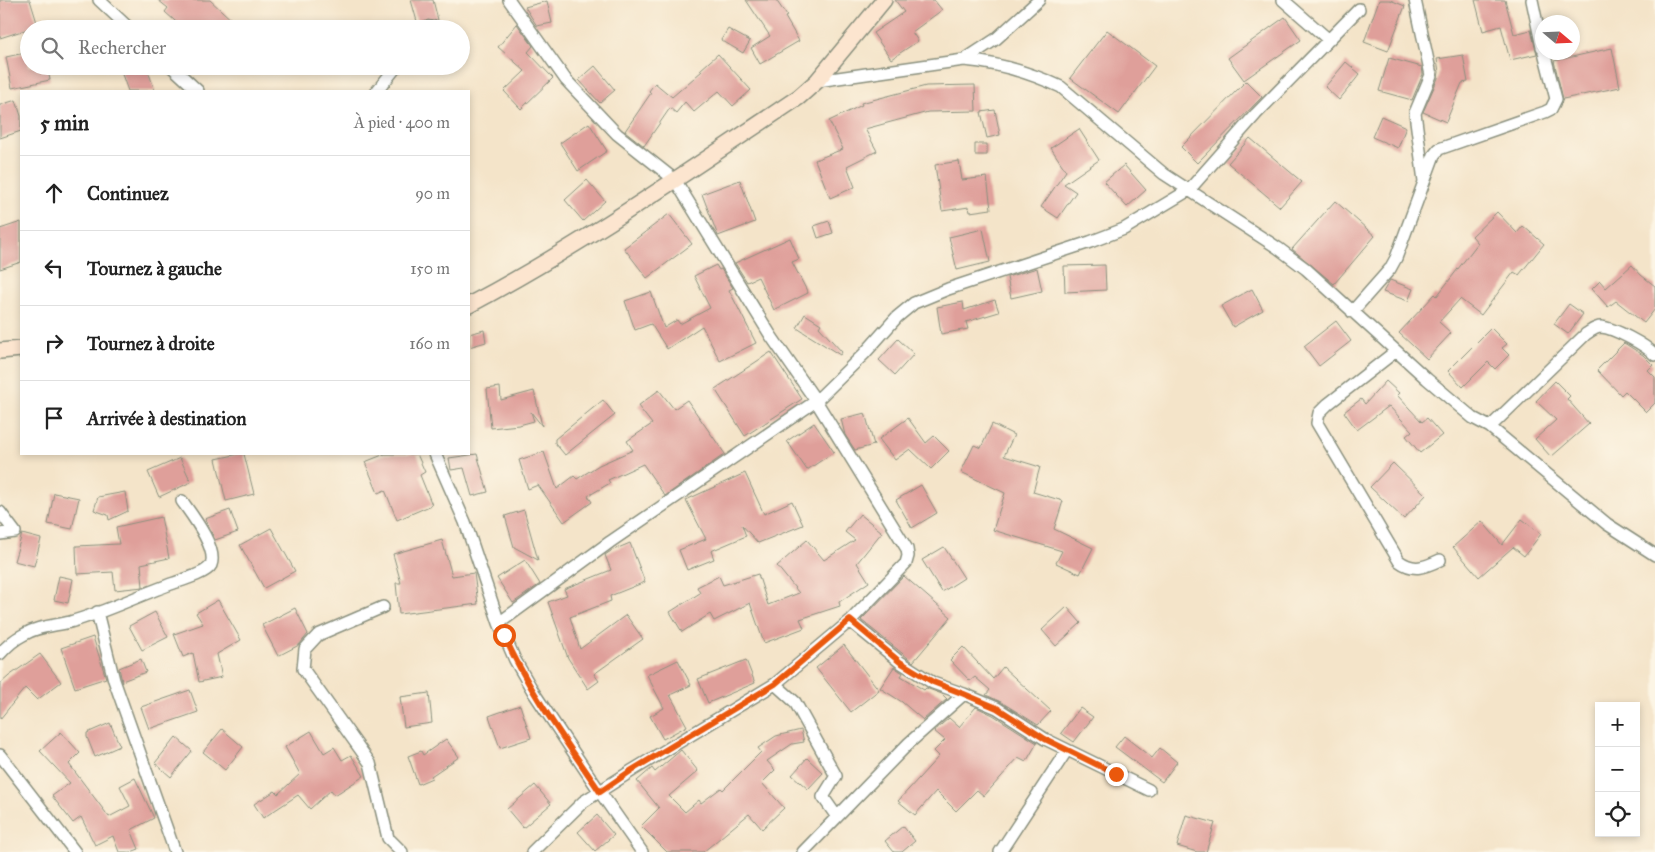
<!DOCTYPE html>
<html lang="fr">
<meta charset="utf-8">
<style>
:root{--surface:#fff;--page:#f6f6f6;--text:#222;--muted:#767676;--line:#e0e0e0}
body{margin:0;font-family:"IM FELL Great Primer",serif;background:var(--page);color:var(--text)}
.controls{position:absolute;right:15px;bottom:15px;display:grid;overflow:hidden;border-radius:0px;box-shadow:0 2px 8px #0003}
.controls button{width:45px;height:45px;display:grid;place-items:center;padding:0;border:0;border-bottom:1px solid var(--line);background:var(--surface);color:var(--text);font:25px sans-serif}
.compass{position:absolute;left:1535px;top:15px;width:45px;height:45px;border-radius:50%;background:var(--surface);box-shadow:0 2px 8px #0003;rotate:109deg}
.stop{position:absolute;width:15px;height:15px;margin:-11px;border:4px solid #ea580c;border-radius:50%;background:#fff}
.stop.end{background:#ea580c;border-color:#fff;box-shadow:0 1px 5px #0008}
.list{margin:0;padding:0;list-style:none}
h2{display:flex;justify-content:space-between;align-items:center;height:65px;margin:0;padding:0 20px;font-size:21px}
h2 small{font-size:16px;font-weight:400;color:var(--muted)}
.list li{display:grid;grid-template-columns:32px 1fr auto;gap:15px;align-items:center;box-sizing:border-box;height:75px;padding:0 20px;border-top:1px solid var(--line)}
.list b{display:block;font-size:19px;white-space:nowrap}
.list em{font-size:16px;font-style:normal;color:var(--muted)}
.icon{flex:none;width:28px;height:28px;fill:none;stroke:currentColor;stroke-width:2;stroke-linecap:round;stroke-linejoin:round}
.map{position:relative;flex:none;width:1655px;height:852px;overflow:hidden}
.search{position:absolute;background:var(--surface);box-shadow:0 2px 8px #0003;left:20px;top:20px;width:450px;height:55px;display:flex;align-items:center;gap:12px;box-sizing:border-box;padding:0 18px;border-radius:28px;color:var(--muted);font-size:19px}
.panel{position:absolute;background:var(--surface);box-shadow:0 2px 8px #0003;left:20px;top:90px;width:450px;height:365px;border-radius:0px}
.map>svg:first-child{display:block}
</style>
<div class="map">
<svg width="1655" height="852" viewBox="0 0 1655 852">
<rect width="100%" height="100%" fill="#fcf5e5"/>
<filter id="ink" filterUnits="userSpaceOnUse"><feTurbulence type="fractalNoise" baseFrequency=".02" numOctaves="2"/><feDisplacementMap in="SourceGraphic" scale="10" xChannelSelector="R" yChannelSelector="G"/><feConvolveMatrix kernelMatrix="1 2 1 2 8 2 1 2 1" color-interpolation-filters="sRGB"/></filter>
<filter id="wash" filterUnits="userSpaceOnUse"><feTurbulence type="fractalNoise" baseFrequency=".0096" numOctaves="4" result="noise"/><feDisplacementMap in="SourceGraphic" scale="20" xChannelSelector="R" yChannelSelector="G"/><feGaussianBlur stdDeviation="1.12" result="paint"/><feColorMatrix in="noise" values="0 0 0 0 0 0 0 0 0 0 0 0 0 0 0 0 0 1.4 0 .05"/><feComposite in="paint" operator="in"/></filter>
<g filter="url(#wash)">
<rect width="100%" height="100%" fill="#f4e4c9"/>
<g id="blocks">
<path fill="#df9f9a" d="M0,0H30L39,29H28L0,38Z
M158,0H210L234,22L229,29H184L165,12L168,8Z
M411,0H433L438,20L433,21L428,20L418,25Z
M746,0H776L787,16L785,17L799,41L760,64L751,48L770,36Z
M895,0H934L942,10L912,32L918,41L891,59L873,33L904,12Z
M1379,0H1390L1405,6L1388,51L1364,42Z
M1475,0H1505L1514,34L1531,30L1537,54L1510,60L1501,26L1483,31Z
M547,1L552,23L537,26L525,7Z
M1285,17L1301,40L1244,80L1228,58Z
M517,24L533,46L528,52L553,78L521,109L504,91L525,71L498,47Z
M728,29L750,41L743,53L721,40Z
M1107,30L1155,66L1119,114L1070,78Z
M1612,48L1620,87L1563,99L1554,61Z
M29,52V66H47L50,80L12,88L6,57Z
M718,54L751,90L733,106L719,91L694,112L685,102L676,113L670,108L644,146L625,131L651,93L649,91L655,83L672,97L702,71L700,70Z
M1463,55L1468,82L1462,83L1446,122L1423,112L1438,78L1439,72L1437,59Z
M1389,58L1422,67L1423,74L1412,100L1379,91Z
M1346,62L1360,74L1339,100L1325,87Z
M119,66H135L136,72L147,68L155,91H128Z
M595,66L615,90L600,103L579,80Z
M1246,81L1262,97L1197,163L1181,147Z
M975,85L976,111L928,112L865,129L877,151L847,166L855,187L830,198L815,160L843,149L829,121L862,105L861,103L926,86Z
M16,100L21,116V131L0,138V105Z
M995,110L1000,135L987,138L981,112Z
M1381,116L1406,127L1398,148L1372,137Z
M589,123L607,151L578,171L560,143Z
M1079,129L1099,160L1064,184L1076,192L1058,218L1041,207L1066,171L1051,148Z
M1250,138L1302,182L1280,207L1228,163Z
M975,144H987V155H975Z
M959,161L962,180L987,177L991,209L970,212L969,207L942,211L935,165Z
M1124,165L1146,190L1127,207L1104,182Z
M587,180L605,201L583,221L565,200Z
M740,180L755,222L718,236L702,194Z
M1335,201L1375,236L1334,284L1292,249Z
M1497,212L1517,233L1523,226L1544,244L1519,275L1514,272L1481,315L1460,299L1439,322L1451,333L1427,359L1399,333L1435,294L1437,296L1478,243L1472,236Z
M669,214L692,244L647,278L624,248Z
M829,221L833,233L818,238L814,226Z
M21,222V262L0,269V229Z
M983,229L990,262L957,270L949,237Z
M790,238L799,259L792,262L808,293L774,310L758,277L747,282L735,263Z
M716,265L719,270L721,269L733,288L729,290L756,343L720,361L702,326L667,349L651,324L635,330L625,301L651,292L664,328L677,320L680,324L710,308L694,276Z
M1105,265L1106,290L1065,292L1064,266Z
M1632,265L1641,275L1655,286V309L1644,323L1616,301L1608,307L1592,289L1600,281L1606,288Z
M1037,268L1042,291L1011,298L1007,277Z
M1390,280L1413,289L1408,301L1383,292Z
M1252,289L1263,310L1233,327L1221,306Z
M995,300L999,312L966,322L968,329L941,334L937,307L963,302L964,310Z
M1569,304L1583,314L1568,334L1554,324Z
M805,314L821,324L819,327L842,352L840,355L797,328Z
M1336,321L1351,341L1319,366L1304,346Z
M1491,328L1507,344L1502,348L1509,355L1495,369L1488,362L1463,387L1448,371Z
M484,330L486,342L469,347V334Z
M898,339L914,354L895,375L879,360Z
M1624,343L1643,355L1653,365L1648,370L1655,377V403L1646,412L1625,391L1621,395L1597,370Z
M771,352L802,399L745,436L715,389Z
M1386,381L1399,393L1397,395L1422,422L1427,418L1442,435L1420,453L1406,436L1412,431L1389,406L1357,430L1344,412L1361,399L1365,404Z
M1555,381L1570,396L1567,399L1589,424L1551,457L1535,439L1556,420L1536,401Z
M500,387L501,400L534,391L542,426L531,412L534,421L519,425L491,428L487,389Z
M659,390L674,409L687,400L725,454L665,496L643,464L608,480L610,483L588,496L592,502L564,522L538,485L528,489L519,460L544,452L557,489L574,476L577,479L599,465L633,450L627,441L652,424L638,406Z
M603,400L615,415L565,455L555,443V439Z
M865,413L874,445L855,450L845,435L841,419Z
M908,418L926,443L934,436L949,451L931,469L910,449L895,460L879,439Z
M814,423L834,452L807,470L787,441Z
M992,424L1014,435L1004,456L1040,467L1033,492L1063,501L1054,529L1093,548L1080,574L1056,563L1062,551L993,530L1005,493L961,472L974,445L981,448Z
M239,454H244L254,494L226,501L216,459Z
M385,454H417L425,472L420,475L432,505L397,520L385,490L378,493L365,462Z
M477,454L488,492L472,496L464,468L451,470L449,458Z
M180,458L191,482L159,497L148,472Z
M1393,463L1426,495L1404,519L1370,487Z
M745,473L764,514L792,501L803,525L758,543L742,525L746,536L711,551L714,559L687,570L679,550L706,539L686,500Z
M921,485L937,513L912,528L896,500Z
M125,492L128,511L109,520L108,515L94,510L98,497Z
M54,493L79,498L72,529L48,524Z
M230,510L238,532L215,540L205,519Z
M524,510L538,560L514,547L505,516Z
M860,514L882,532L857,563L869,582L839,602L840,606L800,619L804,628L764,643L750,603L714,621L710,614L682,632L670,612L700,593L697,587L719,576L723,585L758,574L768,605L799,593L777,566L807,540L824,560L855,540L845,532Z
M161,517L169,558L141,564L143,587L115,590L113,572L77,574L76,546L119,544L116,527Z
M1522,519L1541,534L1524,556L1513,547L1479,577L1453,547L1482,521L1502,545Z
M271,528L295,571L264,588L240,545Z
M22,534L41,539L34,566L14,561Z
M442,540L452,576L474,573L478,604L399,614L396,583H401L393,554Z
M630,543L645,582L610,596L611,601L570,617L580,649L626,615L643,639L594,674L599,681L588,689L568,658L548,602L567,595L564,589L611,570L605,555L611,551Z
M944,547L964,578L942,592L922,560Z
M525,560L540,584L513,603L497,578Z
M59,576L73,579L68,603L54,600Z
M904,576L951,617L913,662L861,620Z
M218,600L241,640L217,654L222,677L199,682L193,653L183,657L174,634L203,624L196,613Z
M1067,607L1081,623L1056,646L1042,630Z
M295,608L308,634L299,645L278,656L262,625Z
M155,612L168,637L142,650L129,626Z
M93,637L106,678L75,688L61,648Z
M844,645L879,690L851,712L816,668Z
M963,647L993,679L1003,667L1051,711L1038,725L1001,702L986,695L990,690L975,677L970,681L950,660Z
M40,654L61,682L37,700L25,688L0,719V684L9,676Z
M141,659L146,672L122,681L119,668Z
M678,660L691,685L670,695L687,726L663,739L650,716L664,708L647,675Z
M746,660L755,683L708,703L698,679Z
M894,667L903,673L901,676L924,690L926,688L942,694L947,699L923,720L902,702L880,688Z
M190,690L198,712L149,729L141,707Z
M429,693L432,723L404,727L400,697Z
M520,705L531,738L500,748L489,716Z
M976,707L993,715L1037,743L1026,762L1018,758L984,796L977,790L956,811L936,791L915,815L898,801L939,756L934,751L945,740L934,731L949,718L959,727Z
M1080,708L1093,717L1074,742L1061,733Z
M110,723L120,746L95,757L87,737V733Z
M222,729L243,747L225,770L203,752Z
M801,730L804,742L792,744L767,761L775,770L762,783L784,808L762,829L749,814L703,852H667L641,826L659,808L637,781L652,768L655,772L681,750L698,771L669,796L685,812L699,800L701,803L721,788L723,790L761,752L758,748L776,736Z
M311,731L324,753L334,747L342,760L351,755L364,776L335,795L331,790L310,809L298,795L263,818L254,804L275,791L278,794L300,774L285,747Z
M61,732L80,753L69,764L109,817L130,806L120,786L135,778L154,818L131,830L139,849L131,852H119L113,836L95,845L81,817L73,823L52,796L70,783L40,751Z
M1124,736L1152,758L1160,748L1177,762L1162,782L1115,747Z
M176,737L192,751L171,777L155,763Z
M446,739L459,757L431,776L432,778L418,784L408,756L421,751L423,755Z
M807,758L823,773L808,789L792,775Z
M535,785L551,804L523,828L507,809Z
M597,815L614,835L595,851L578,832Z
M1186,815L1215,823L1206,852H1197L1177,846Z
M903,826L915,841L902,852H894L885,841Z"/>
</g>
</g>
<g filter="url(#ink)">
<use href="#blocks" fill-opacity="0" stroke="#8a907e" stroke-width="1"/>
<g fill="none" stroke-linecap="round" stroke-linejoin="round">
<defs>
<path id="minor" d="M99,0L130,29
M509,0L566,80L617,134L675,180L771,336L816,401L907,549L908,556L906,563L850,621L775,684L633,770L583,802L532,852
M1283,0L1329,40
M1415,0L1431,75L1415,113L1424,181
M1532,0L1542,47
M427,29L429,27
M964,60L996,39L1039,0
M171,66L198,91
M817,81L964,60C998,63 1031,73 1061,87L1164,174L1278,248L1306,269L1427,379L1473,418L1490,427L1607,524L1655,555
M377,91L397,66
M1352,312L1390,269L1396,258L1434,155L1439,149L1545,112L1551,109L1556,99L1544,52
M1396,351L1328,404L1319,413L1317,423L1399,561C1414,572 1425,567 1440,560
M1490,427L1586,334C1591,331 1595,327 1601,327C1614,328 1646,345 1655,355
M435,454L465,522L499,623L515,660L534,693L600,792L642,852
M0,512L15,532L0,534
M383,607L318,635L305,649L303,669L370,763L388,838L402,852
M97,612L114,680L175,852
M850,621L900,662L933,683L964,694L997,708L1045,739L1149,790
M499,623L610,542L816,401L864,354L897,317L914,303L948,289L1090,242L1124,229L1189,190L1256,114L1359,9
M0,654C6,647 15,639 23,635C38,626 54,626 70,622C106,612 139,595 174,583C183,580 207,573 211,565C218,548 191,514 182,501
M775,684L795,702L836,776L823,797L837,817
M0,755L75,852
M803,852L909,743L964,694
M1000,852L1067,750"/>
<path id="secondary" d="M469,305C584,244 691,169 799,97L817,81L884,0
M0,351L21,349"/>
</defs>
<use href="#minor" stroke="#8a907e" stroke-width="14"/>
<use href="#secondary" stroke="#8a907e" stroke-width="18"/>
<use href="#minor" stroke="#fff" stroke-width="11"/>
<use href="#secondary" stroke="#fce5cf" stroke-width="15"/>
</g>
</g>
<g fill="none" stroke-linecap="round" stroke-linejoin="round" filter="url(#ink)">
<path stroke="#ea580c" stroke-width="6" d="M504,635C529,692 566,741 600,792L632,770L775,684L850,620L900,662L933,682L964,694L997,708L1045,739L1116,774"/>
</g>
</svg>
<div class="controls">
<button>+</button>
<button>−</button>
<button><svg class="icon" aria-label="locate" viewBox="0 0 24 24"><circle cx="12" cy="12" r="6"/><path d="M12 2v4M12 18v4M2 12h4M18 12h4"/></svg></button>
</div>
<svg class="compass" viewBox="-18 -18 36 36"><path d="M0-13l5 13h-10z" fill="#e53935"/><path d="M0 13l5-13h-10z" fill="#767676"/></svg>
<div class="stop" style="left:504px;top:635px"></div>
<div class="stop end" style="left:1116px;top:774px"></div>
<div class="search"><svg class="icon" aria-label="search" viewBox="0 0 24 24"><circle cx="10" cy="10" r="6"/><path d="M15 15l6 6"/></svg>Rechercher</div>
<section class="panel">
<h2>5 min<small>À pied · 400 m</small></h2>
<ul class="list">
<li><svg class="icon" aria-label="ahead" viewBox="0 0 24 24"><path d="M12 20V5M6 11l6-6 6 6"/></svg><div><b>Continuez</b></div><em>90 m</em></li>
<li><svg class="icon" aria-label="left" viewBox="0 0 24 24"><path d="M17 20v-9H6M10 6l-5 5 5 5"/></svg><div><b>Tournez à gauche</b></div><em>150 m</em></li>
<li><svg class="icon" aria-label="right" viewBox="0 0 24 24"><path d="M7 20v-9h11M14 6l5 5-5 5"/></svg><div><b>Tournez à droite</b></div><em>160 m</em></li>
<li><svg class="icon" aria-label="arrive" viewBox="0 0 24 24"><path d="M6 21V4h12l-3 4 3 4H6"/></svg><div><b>Arrivée à destination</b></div></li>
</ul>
</section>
</div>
